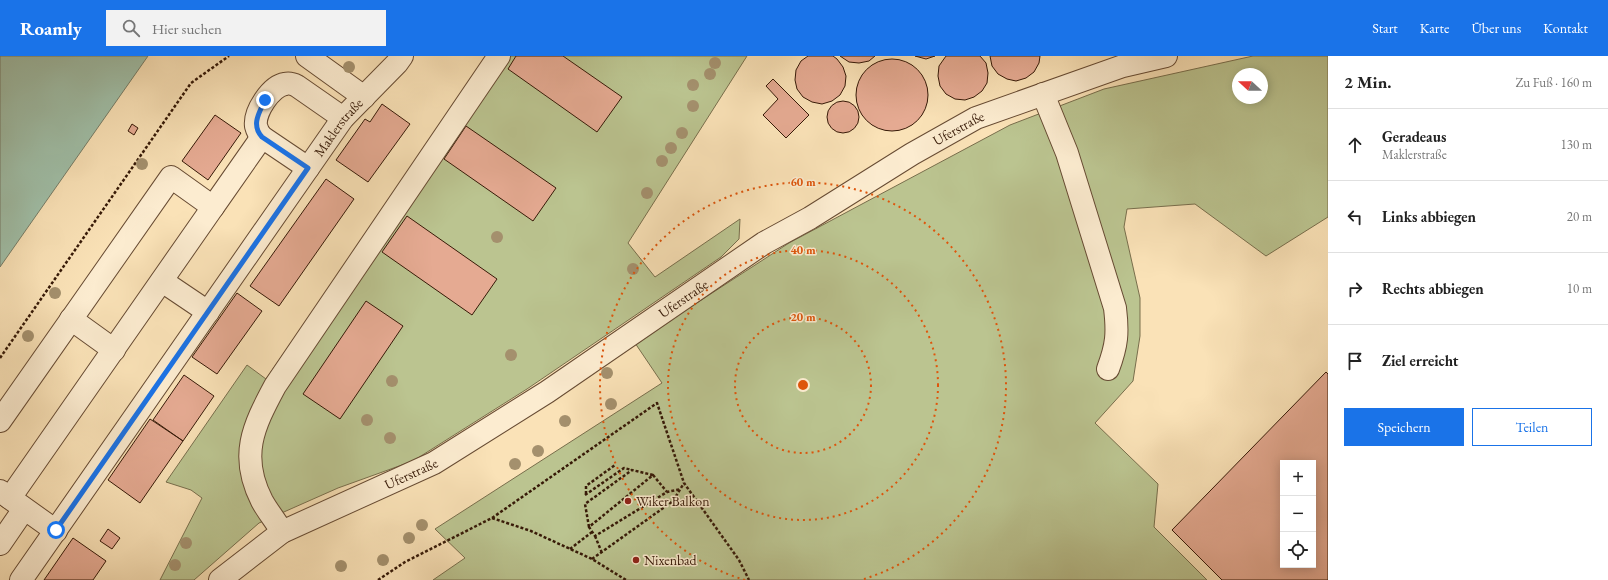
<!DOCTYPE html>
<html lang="de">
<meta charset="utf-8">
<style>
:root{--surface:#fff;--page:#f2f2f2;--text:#222;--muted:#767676;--line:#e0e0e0;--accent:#1a73e8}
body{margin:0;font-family:"EB Garamond",serif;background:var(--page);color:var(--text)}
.controls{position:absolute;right:12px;bottom:12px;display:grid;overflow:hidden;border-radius:0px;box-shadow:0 2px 10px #0003}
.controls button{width:36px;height:36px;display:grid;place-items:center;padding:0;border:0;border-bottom:1px solid var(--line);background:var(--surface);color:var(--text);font:20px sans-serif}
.compass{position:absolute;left:1232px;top:12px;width:36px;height:36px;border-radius:50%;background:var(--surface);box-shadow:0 2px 10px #0003;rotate:291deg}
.stop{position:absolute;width:12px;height:12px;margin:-9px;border:3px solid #1a73e8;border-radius:50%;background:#fff}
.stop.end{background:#1a73e8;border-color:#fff;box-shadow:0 1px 4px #0008}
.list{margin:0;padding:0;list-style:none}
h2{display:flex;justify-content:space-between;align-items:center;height:52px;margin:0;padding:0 16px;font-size:17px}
h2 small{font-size:13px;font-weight:400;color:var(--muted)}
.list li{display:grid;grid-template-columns:26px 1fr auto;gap:12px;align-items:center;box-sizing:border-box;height:72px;padding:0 16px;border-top:1px solid var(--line)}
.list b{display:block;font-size:15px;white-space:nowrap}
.list p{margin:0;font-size:13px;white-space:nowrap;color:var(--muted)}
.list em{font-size:13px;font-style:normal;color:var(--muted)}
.actions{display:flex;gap:8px;padding:12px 16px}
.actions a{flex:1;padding:9px 0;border:1px solid var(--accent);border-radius:0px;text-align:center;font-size:14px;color:var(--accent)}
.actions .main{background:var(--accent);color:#fff}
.icon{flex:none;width:22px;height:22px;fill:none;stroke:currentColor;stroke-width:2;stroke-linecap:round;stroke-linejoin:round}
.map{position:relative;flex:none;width:1328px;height:524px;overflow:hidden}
header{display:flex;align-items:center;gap:24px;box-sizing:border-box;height:56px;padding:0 20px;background:var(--accent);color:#fff}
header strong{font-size:19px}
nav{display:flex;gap:22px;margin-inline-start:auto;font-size:14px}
.search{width:280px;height:36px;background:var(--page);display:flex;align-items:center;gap:10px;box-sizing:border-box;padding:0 14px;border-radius:0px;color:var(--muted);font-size:15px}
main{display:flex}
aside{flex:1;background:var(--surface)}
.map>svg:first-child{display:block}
</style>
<header>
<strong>Roamly</strong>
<div class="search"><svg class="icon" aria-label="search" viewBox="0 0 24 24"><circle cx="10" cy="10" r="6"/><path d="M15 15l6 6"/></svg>Hier suchen</div>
<nav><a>Start</a><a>Karte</a><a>Über uns</a><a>Kontakt</a></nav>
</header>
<main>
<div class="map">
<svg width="1328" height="524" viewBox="0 0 1328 524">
<rect width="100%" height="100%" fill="#fae2b7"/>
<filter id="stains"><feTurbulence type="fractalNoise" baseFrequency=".005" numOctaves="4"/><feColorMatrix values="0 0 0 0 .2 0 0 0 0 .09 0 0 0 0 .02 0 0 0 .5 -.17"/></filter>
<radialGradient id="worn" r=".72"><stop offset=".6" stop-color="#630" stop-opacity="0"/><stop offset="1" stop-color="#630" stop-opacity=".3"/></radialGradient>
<path fill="#bbc490" stroke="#786e4c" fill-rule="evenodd" d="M489,0H747L628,187L655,221L740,163L739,183L721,201L527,333L413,405L338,432L259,467L194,524H160L202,442L191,434L166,426L247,309L266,323Z
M1253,0H1328V161L1266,200L1195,148L1127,153L1124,171L1140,242V280L1133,325L1095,367L1158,428L1154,471L1207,524H433L465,502L435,473L662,327L635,287L789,187L1010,69L1104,33ZM1238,18H1262V42H1238Z"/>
<path fill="#a0bfa8" stroke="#767d68" d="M0,0H148L0,211Z"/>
<path fill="#e5aa92" stroke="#361907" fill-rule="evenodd" d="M516,0H563L622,41L597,76L508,13Z
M808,0H833L837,3L843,11L846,20L845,30L840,39L832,45L822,48L812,46L803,41L797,33L795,24L796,14L801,5Z
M840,0H875L869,5L859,7L849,6Z
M915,0H935L926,3Z
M946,0H980L986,7L988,17L987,27L982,35L974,41L965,44L955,43L946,38L940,30L938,20L939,10Z
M990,0H1040L1039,7L1034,16L1026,22L1016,25L1007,23L998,18L992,10Z
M856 39a36 36 0 1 1 72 0a36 36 0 1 1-72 0Z
M773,23L809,59L786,82L763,59L778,43L766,30Z
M827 61a16 16 0 1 1 32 0a16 16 0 1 1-32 0Z
M382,48L410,68L368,126L336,104L365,63L370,66Z
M215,59L241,77L208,124L182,105Z
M132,68L138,72L134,79L128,75Z
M466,70L556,132L533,165L444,103Z
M326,123L354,143L279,250L250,230Z
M407,160L497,223L472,259L382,196Z
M237,237L262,255L217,318L192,301Z
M366,245L403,270L340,363L303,338Z
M1326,316L1328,318V524H1222L1172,474ZM1283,407H1313V509H1283Z
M184,319L214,340L183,385L153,364Z
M150,363L183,385L140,447L108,424Z
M108,473L120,482L112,493L100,485Z
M73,482L106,505L93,524H44Z"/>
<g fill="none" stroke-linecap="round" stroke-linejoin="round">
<defs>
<g id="minor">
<path d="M307,0L364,41"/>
<path d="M1043,38L1067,97L1115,252C1118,277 1117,289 1108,313"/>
<path d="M308,112L262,81C259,78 257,74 256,70C254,56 271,30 285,28C289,27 293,28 297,30L343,62"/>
<path d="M213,151L262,81"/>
<path d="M162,225L208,256"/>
<path d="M71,263L114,294"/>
<path d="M0,365L171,121L213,151L10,442"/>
<path d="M0,435L56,475"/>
<path d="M282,476C276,465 268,456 262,445C239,400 253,371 275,330L499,0"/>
<path d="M0,488L24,453"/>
<path id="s1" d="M21,524L343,62L397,7L402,0"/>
<path id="s2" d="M220,524L282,476L434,407L547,336L764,187L810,162L912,98L976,62L1123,10L1166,0"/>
</g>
</defs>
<use href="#minor" stroke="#674b33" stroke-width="24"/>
<path stroke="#361907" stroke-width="2.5" stroke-dasharray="3 2" stroke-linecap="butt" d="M0,302L191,27L229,0
M653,419L667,436
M586,438V430L615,409
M585,439L624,412L632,414
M492,462L531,475L592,503L626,524
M589,471L585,448L632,414L653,419L589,471L595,480L667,436L681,433
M595,480L602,497
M570,493L592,476
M592,503L673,445L684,427
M378,524L405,506L492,462L657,347L684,427L739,504L749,524"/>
<use href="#minor" stroke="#fcecd0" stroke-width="22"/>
</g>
<g fill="#a4906d">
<circle cx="715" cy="7" r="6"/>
<circle cx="349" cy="11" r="6"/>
<circle cx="710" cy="18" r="6"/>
<circle cx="693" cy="29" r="6"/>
<circle cx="693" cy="50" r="6"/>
<circle cx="682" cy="77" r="6"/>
<circle cx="671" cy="92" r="6"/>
<circle cx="662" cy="105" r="6"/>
<circle cx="142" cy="108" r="6"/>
<circle cx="647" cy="137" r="6"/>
<circle cx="497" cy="181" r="6"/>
<circle cx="633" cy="213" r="6"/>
<circle cx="55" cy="237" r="6"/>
<circle cx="28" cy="280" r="6"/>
<circle cx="511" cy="299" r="6"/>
<circle cx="607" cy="317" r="6"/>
<circle cx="392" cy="325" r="6"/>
<circle cx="611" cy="348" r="6"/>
<circle cx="367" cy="364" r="6"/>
<circle cx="565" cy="365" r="6"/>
<circle cx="390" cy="382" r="6"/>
<circle cx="538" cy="395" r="6"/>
<circle cx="515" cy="408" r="6"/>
<circle cx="422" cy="469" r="6"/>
<circle cx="409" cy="482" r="6"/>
<circle cx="186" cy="487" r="6"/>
<circle cx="383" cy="504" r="6"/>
<circle cx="175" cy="509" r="6"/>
<circle cx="341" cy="510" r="6"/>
</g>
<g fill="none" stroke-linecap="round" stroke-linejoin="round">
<path stroke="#1a73e8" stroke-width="5" d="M56,474L308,112L262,81C251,69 259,57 265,44"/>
</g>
<g fill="none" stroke="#df560c" stroke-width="2" stroke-dasharray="2 4">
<circle cx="803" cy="329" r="68"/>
<circle cx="803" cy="329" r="135"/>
<path d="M745 524A203 203 0 1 1 861 524"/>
</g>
<g fill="#8f2418" stroke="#fcecd0" stroke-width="1.5">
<circle cx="628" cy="445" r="4"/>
<circle cx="636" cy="504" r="4"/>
</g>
<g text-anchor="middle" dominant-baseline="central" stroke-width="3" stroke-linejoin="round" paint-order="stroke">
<g font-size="14" fill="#361907" stroke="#fcecd0">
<text stroke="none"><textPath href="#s1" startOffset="553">Maklerstraße</textPath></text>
<text stroke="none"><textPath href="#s2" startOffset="868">Uferstraße</textPath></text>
<text stroke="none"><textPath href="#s2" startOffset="544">Uferstraße</textPath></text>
<text stroke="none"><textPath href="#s2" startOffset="220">Uferstraße</textPath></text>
</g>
<g font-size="14" fill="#361907" stroke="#fcecd0" text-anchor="start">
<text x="636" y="445">Wiker Balkon</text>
<text x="644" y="504">Nixenbad</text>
</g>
</g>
<circle cx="803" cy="329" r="6" fill="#df560c" stroke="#fcecd0" stroke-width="2"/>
<g font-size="12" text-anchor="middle" font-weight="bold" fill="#df560c" stroke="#fcecd0" stroke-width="3" stroke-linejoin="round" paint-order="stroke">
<text x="803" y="130">60 m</text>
<text x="803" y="198">40 m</text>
<text x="803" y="265">20 m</text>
</g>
<rect width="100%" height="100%" filter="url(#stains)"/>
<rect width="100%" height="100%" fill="url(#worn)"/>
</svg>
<div class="controls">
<button>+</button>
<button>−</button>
<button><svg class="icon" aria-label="locate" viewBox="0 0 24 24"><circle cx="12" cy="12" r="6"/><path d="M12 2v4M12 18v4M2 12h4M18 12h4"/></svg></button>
</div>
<svg class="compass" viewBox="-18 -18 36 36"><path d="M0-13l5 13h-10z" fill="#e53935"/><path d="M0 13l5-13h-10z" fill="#767676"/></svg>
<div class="stop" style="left:56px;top:474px"></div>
<div class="stop end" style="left:265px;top:44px"></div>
</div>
<aside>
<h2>2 Min.<small>Zu Fuß · 160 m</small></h2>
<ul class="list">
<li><svg class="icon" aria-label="ahead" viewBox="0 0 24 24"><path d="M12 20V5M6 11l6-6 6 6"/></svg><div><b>Geradeaus</b><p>Maklerstraße</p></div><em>130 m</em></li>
<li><svg class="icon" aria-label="left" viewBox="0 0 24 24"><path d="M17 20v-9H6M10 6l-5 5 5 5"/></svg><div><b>Links abbiegen</b></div><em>20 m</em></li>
<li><svg class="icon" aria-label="right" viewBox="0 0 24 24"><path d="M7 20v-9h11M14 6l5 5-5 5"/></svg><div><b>Rechts abbiegen</b></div><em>10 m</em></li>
<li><svg class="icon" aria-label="arrive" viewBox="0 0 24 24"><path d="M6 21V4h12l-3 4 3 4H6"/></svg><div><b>Ziel erreicht</b></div></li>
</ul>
<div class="actions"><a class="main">Speichern</a><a>Teilen</a></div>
</aside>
</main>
